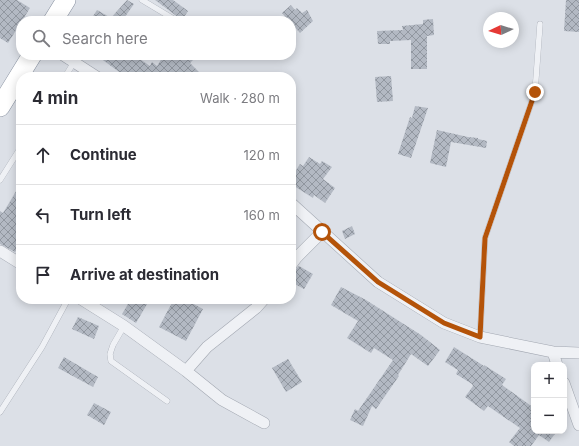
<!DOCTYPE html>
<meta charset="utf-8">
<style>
:root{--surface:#fff;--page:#f7f7f7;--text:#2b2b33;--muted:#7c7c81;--line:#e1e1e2}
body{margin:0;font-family:Inter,sans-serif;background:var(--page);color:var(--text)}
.controls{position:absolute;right:12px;bottom:12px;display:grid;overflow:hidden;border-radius:8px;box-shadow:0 2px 10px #0003}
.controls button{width:36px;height:36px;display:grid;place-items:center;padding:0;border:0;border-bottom:1px solid var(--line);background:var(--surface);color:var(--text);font:20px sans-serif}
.compass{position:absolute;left:483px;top:12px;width:36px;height:36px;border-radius:50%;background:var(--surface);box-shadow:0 2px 10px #0003;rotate:266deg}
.stop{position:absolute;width:12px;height:12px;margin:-9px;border:3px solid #b45309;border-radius:50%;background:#fff}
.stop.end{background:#b45309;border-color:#fff;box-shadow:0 1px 4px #0008}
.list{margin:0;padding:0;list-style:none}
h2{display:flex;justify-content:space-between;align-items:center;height:52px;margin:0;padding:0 16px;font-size:17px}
h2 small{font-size:13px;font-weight:400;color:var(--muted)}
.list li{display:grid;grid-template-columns:26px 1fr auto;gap:12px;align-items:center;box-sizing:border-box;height:60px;padding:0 16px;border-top:1px solid var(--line)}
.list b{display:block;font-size:15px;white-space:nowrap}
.list em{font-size:13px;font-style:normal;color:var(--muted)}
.icon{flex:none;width:22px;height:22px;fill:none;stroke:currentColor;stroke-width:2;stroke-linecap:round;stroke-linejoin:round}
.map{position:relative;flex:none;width:579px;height:446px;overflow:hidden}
.search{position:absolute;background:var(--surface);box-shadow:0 2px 10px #0003;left:16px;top:16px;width:280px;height:44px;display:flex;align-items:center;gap:10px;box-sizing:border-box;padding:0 14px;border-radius:16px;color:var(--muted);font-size:15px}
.panel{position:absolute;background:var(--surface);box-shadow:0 2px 10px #0003;left:16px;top:72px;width:280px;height:232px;border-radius:16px}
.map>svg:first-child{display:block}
</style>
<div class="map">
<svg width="579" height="446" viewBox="0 0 579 446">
<defs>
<pattern id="building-cross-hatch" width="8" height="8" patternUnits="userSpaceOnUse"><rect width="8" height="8" fill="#b3b9c3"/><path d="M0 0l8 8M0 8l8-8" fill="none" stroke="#9197a0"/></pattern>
</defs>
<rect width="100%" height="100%" fill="#dce0e7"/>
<path fill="url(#building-cross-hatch)" d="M0,0H17L30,8L8,43L0,38Z
M127,0L134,4L122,21H90L97,10L111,18Z
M155,0H173L188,11L182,20Z
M566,0H579V32L564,31Z
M291,5L295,10L297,8L302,13L307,10L313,21L300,33L291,23V21H289L282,13Z
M433,19L434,35L427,36V69H411V40L390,41V44H378L377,31L403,30L402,26L423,24V20Z
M96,55H134L150,66L152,62L157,66L164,55H198L190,63L204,77H126Z
M391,76L393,101L377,102L375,77Z
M415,106L428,108L411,158L398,154L410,117L412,118Z
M437,130L468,137L478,138V139L487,141L486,148L451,142L446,167L430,163Z
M309,157L320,164L322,161L332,167L323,179L335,188L325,203L314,195L313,198L291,184V178L300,164L303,166Z
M21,183V242L15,252L0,244V211L3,213Z
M352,226L355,234L345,239L342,231Z
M299,266L313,274L304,289L291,282V274Z
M341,287L366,300L421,335L440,350L428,366L411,354L398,375L399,376L376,409L372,406L363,426L350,420L355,409L358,411L393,360L374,348L371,353L347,338L358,321L331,305Z
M131,299H150L136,323L122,314Z
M174,299H184L203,309L186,341L159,327Z
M78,317L99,326L94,339L72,329Z
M454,347L484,366V365L506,379L502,385L534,408V431H557L549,442L539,435L531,446H514L509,442L520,428L488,406L484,411L465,397L473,386L472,384L456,374L458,370L445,362Z
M64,357L98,377L93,387L58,368Z
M288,359L302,382L286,392L272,368Z
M94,403L111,412L104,425L87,415Z"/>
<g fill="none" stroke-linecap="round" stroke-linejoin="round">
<defs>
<path id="service" d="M142,0L177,21
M65,77L74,62
M0,180L21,147
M124,326L113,345L110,354L111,361L167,401
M480,337L485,238L535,92L540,24
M0,412L42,347L68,299"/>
<path id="minor" d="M63,55L97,77
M291,203L378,282L444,323L480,337L553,352L579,353
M0,251L21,264
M291,265L297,257L322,232
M81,299L124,326L186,371L222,400L264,423
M553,352L557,365
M186,371L207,347L256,308L264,299
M564,383L579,425"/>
<path id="trunk" d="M53,21L66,0
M0,107L32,55"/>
</defs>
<use href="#service" stroke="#a2a7b1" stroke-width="6"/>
<use href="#minor" stroke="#a2a7b1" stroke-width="12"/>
<use href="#trunk" stroke="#848d9d" stroke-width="20"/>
<use href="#service" stroke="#eff1f5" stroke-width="5.5"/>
<use href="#minor" stroke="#eff1f5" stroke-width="11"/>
<use href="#trunk" stroke="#fff" stroke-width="19"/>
</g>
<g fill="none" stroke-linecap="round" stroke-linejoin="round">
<path stroke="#b45309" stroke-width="5" d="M322,232L378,282L444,323L480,337L485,238L535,92"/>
</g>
</svg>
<div class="controls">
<button>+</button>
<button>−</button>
</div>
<svg class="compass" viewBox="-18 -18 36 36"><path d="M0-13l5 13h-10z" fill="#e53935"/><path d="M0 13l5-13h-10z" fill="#7c7c81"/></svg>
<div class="stop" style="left:322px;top:232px"></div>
<div class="stop end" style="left:535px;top:92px"></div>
<div class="search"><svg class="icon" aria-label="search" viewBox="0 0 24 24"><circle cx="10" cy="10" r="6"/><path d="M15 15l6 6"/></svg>Search here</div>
<section class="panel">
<h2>4 min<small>Walk · 280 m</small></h2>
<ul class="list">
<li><svg class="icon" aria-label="ahead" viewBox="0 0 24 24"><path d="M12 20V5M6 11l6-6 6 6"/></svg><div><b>Continue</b></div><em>120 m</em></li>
<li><svg class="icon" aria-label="left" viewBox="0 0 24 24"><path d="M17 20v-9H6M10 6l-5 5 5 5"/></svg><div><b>Turn left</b></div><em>160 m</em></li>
<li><svg class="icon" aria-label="arrive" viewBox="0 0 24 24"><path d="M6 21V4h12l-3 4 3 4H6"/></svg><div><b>Arrive at destination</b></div></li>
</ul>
</section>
</div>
